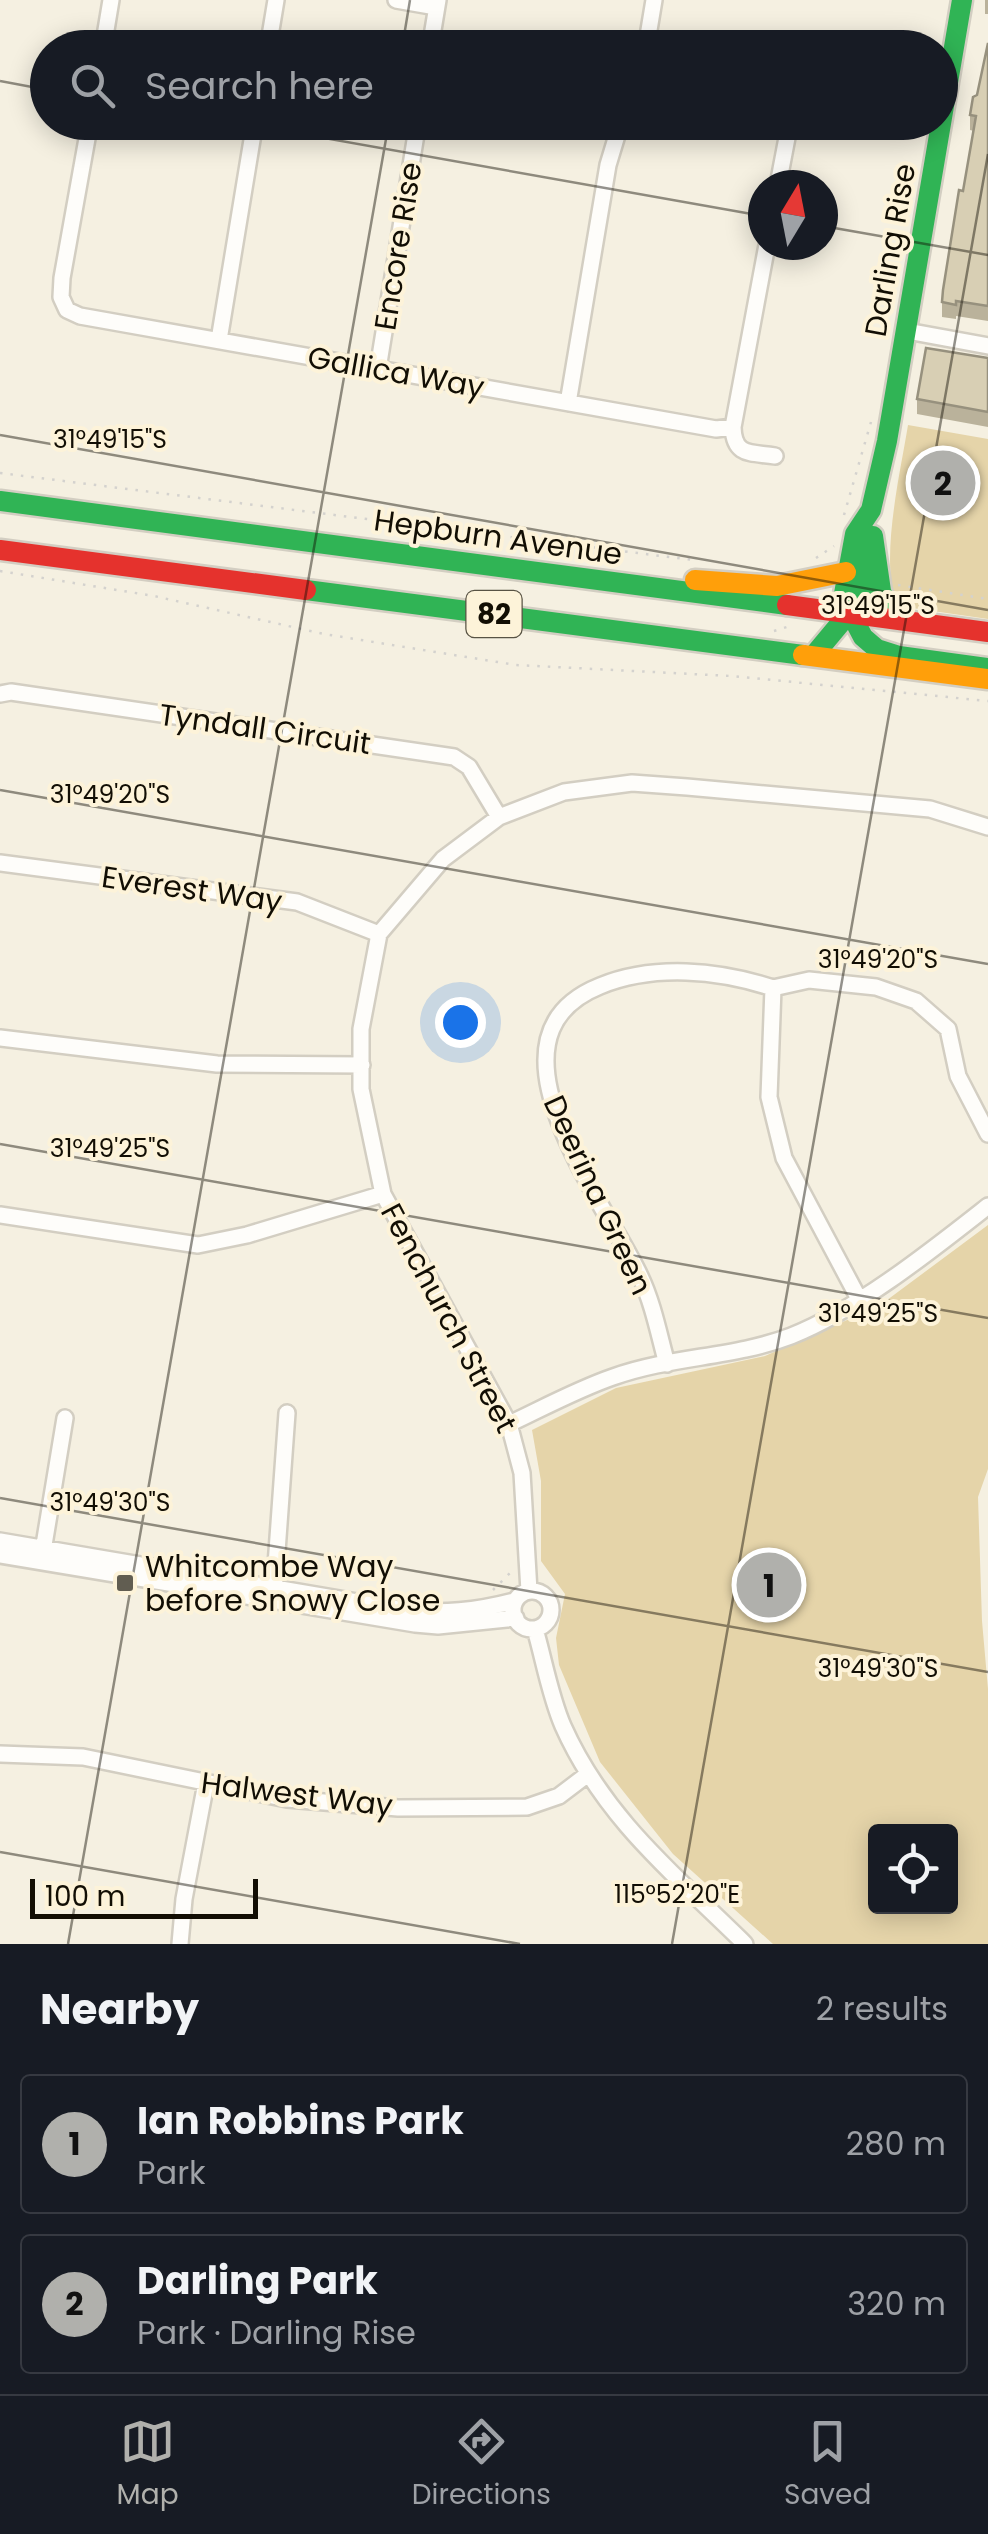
<!DOCTYPE html>
<meta charset="utf-8">
<style>
:root{--surface:#171b24;--page:#242831;--text:#f1f3f6;--muted:#9ea1a6;--line:#363941;--accent:#b0b0ac}
body{margin:0;font-family:Poppins,sans-serif;background:var(--page);color:var(--text)}
.controls{position:absolute;right:30px;bottom:30px;display:grid;overflow:hidden;border-radius:10px;box-shadow:0 5px 25px #0003}
.controls button{width:90px;height:90px;display:grid;place-items:center;padding:0;border:0;border-bottom:2px solid var(--line);background:var(--surface);color:var(--text);font:50px sans-serif}
.compass{position:absolute;left:748px;top:170px;width:90px;height:90px;border-radius:50%;background:var(--surface);box-shadow:0 5px 25px #0003;rotate:10deg}
.scale{position:absolute;left:30px;bottom:25px;width:228px;box-sizing:border-box;padding-left:10px;border:5px solid #120e04;border-top:0;font-size:28px;line-height:35px;white-space:nowrap;color:#120e04;-webkit-text-stroke:8px #fdf3d9;paint-order:stroke}
.you{position:absolute;left:460px;top:1022px;width:35px;height:35px;margin:-25px;border:8px solid #fff;border-radius:50%;background:#1a73e8;box-shadow:0 0 0 15px #1a73e833}
.badge{display:grid;place-items:center;width:65px;height:65px;border-radius:50%;background:var(--accent);color:#111;font-size:32px;font-weight:700}
.pin{position:absolute;translate:-50% -50%;border:5px solid #fff;box-shadow:0 2px 10px #0006}
.list{margin:0;padding:0;list-style:none}
h2{display:flex;justify-content:space-between;align-items:center;height:130px;margin:0;padding:0 40px;font-size:42px}
h2 small{font-size:32px;font-weight:400;color:var(--muted)}
.list li{display:grid;grid-template-columns:65px 1fr auto;gap:30px;align-items:center;box-sizing:border-box;height:140px;margin:0 20px 20px;padding:0 20px;border:2px solid var(--line);border-radius:10px}
.list b{display:block;font-size:38px;white-space:nowrap}
.list p{margin:0;font-size:32px;white-space:nowrap;color:var(--muted)}
.list em{font-size:32px;font-style:normal;color:var(--muted)}
.icon{flex:none;width:55px;height:55px;fill:none;stroke:currentColor;stroke-width:2;stroke-linecap:round;stroke-linejoin:round}
.map{position:relative;flex:none;width:988px;height:1944px;overflow:hidden}
.search{position:absolute;background:var(--surface);box-shadow:0 5px 25px #0003;left:30px;right:30px;top:30px;height:110px;display:flex;align-items:center;gap:25px;box-sizing:border-box;padding:0 35px;border-radius:55px;color:var(--muted);font-size:38px}
.sheet{height:450px;background:var(--surface)}
nav{display:flex;justify-content:space-around;align-items:center;box-sizing:border-box;height:140px;border-top:2px solid var(--line);background:var(--surface);font-size:28px;color:var(--muted)}
nav a{display:grid;justify-items:center;gap:5px}
nav .on{color:var(--accent)}
.map>svg:first-child{display:block}
</style>
<div class="map">
<svg width="988" height="1944" viewBox="0 0 988 1944">
<rect width="100%" height="100%" fill="#f5f0e1"/>
<path fill="#e5d4a9" fill-rule="evenodd" d="M908,425L988,439V619L898,606C878,565 901,470 908,425Z
M988,1225V1469L978,1497L982,1621L988,1689V1944H773L673,1854L600,1762L559,1665L556,1638L565,1594L541,1561V1481L532,1430L616,1388L765,1356L879,1306ZM876,1832H950V1906H876Z"/>
<g fill="none" stroke-linecap="round" stroke-linejoin="round">
<defs>
<path id="street" d="M396,0L436,7
M103,48L111,0
M268,48L276,0
M430,48L438,0
M646,48L654,0
M90,122L62,278L61,297L67,310L80,316L716,429L733,427
M778,185L790,122
M767,245L733,427C734,457 751,452 775,456
M907,331L988,346
M219,340L255,122
M378,369L418,122
M568,403L608,165L621,122
M0,694L11,692L454,757L469,767L499,817
M0,863L297,902L379,934
M773,988L769,1097L784,1158L859,1299
M773,988L809,980L876,987L916,1001L948,1029L958,1076L988,1134
M0,1038L217,1064L362,1065
M0,1215L198,1245L247,1235L383,1194
M667,1364C659,1335 653,1303 640,1276C605,1201 473,1037 600,986C654,964 718,970 773,988
M509,1424C543,1408 578,1389 613,1377C671,1356 734,1358 791,1336C857,1310 932,1250 988,1206
M0,1541L404,1610C443,1614 476,1611 514,1601
M0,1555L415,1624L438,1626L516,1618
M42,1557L65,1418
M529,1591L522,1473L509,1424L383,1194L361,1089V1029L379,934L443,859L499,817L564,792L632,783L687,787L930,809L988,827
M513 1610a19 19 0 1 1 38 0a19 19 0 1 1-38 0Z
M274,1593L287,1413
M535,1629C544,1660 550,1696 563,1726C604,1818 675,1875 745,1944
M0,1754L83,1757L287,1799L398,1808L527,1807L559,1796L588,1774
M180,1944L184,1899L206,1783"/>
<path id="fast" d="M962,0L887,441L871,510L855,534L843,599L863,637L877,649L899,656L988,668
M0,501L787,605
M873,536L881,591L891,618
M306,590L803,655
M814,655L859,601L872,539"/>
<path id="slow" d="M695,580L777,586L846,572
M803,655L988,679"/>
<path id="jam" d="M0,550L306,590
M787,605L988,632"/>
</defs>
<use href="#street" stroke="#d3cec2" stroke-width="20"/>
<use href="#fast" stroke="#d3cec2" stroke-width="25"/>
<use href="#slow" stroke="#d3cec2" stroke-width="25"/>
<use href="#jam" stroke="#d3cec2" stroke-width="25"/>
<path stroke="#d4d2ce" stroke-width="2.5" stroke-dasharray="2.5 8" stroke-linecap="butt" d="M0,473L693,560
M844,515L871,422
M816,558L834,546
M0,571L154,596L324,634L516,665L731,676L988,701
M898,585L988,599
M774,631L790,626
M493,1590L511,1572"/>
<use href="#street" stroke="#fefdfa" stroke-width="15"/>
<use href="#fast" stroke="#30b455" stroke-width="20"/>
<use href="#slow" stroke="#ff9f0a" stroke-width="20"/>
<use href="#jam" stroke="#e5322d" stroke-width="20"/>
</g>
<path fill="#bab29b" d="M985,0H988V14H985Z
M988,43V321L956,316V319L942,317V302L974,131L970,130V115L977,95Z
M988,358V427L917,414V399Z"/>
<path fill="#d8cfb4" stroke="#97917e" stroke-width="2.5" d="M988,43V306L956,301V305L942,302L943,290L959,190L963,191L976,116L970,115L973,97L977,95Z
M926,348L988,358V412L917,399Z"/>
<path fill="none" stroke="#120e04" stroke-width="2.5" stroke-opacity="0.45" d="M402,48L410,0M0,81L48,90M234,122L763,216M823,226L988,255M0,435L988,610M0,790L988,964M0,1144L988,1318M0,1498L988,1672M0,1852L520,1944M68,1944L389,122M672,1944L988,154"/>
<rect fill="#615d51" stroke="#fdf3d9" stroke-width="4" x="115" y="1573" width="20" height="20" rx="5"/>
<g text-anchor="middle" dominant-baseline="central" stroke-width="8" stroke-linejoin="round" paint-order="stroke">
<rect fill="#fdf3d9" stroke="#585344" stroke-width="2.5" x="466.5" y="591" width="55" height="46" rx="8"/>
<g font-size="28" font-weight="bold" fill="#120e04">
<text x="494" y="614">82</text>
</g>
<g font-size="30" fill="#120e04" stroke="#fdf3d9">
<text transform="translate(398 246) rotate(-81)">Encore Rise</text>
<text transform="translate(890 250) rotate(-80)">Darling Rise</text>
<text transform="translate(396 372) rotate(10)">Gallica Way</text>
<text transform="translate(498 537) rotate(8)">Hepburn Avenue</text>
<text transform="translate(265 729) rotate(8)">Tyndall Circuit</text>
<text transform="translate(192 889) rotate(8)">Everest Way</text>
<text transform="translate(598 1195) rotate(65)">Deerina Green</text>
<text transform="translate(449 1318) rotate(62)">Fenchurch Street</text>
<text transform="translate(297 1794) rotate(7)">Halwest Way</text>
</g>
<g font-size="30" fill="#120e04" stroke="#fdf3d9" text-anchor="start">
<text x="145" y="1566">Whitcombe Way<tspan x="145" dy="34">before Snowy Close</tspan></text>
</g>
</g>
<g font-size="25" text-anchor="middle" fill="#120e04" stroke="#fdf3d9" stroke-width="8" stroke-linejoin="round" paint-order="stroke">
<text x="110" y="448">31°49'15"S</text>
<text x="878" y="614">31°49'15"S</text>
<text x="110" y="803">31°49'20"S</text>
<text x="878" y="968">31°49'20"S</text>
<text x="110" y="1157">31°49'25"S</text>
<text x="878" y="1322">31°49'25"S</text>
<text x="110" y="1511">31°49'30"S</text>
<text x="878" y="1677">31°49'30"S</text>
<text x="677" y="1903">115°52'20"E</text>
</g>
</svg>
<div class="controls">
<button><svg class="icon" aria-label="locate" viewBox="0 0 24 24"><circle cx="12" cy="12" r="6"/><path d="M12 2v4M12 18v4M2 12h4M18 12h4"/></svg></button>
</div>
<svg class="compass" viewBox="-18 -18 36 36"><path d="M0-13l5 13h-10z" fill="#e53935"/><path d="M0 13l5-13h-10z" fill="#9ea1a6"/></svg>
<div class="scale">100 m</div>
<div class="you"></div>
<div class="pin badge" style="left:769px;top:1585px">1</div>
<div class="pin badge" style="left:943px;top:483px">2</div>
<div class="search"><svg class="icon" aria-label="search" viewBox="0 0 24 24"><circle cx="10" cy="10" r="6"/><path d="M15 15l6 6"/></svg>Search here</div>
</div>
<section class="sheet">
<h2>Nearby<small>2 results</small></h2>
<ul class="list">
<li><span class="badge">1</span><div><b>Ian Robbins Park</b><p>Park</p></div><em>280 m</em></li>
<li><span class="badge">2</span><div><b>Darling Park</b><p>Park · Darling Rise</p></div><em>320 m</em></li>
</ul>
</section>
<nav>
<a class="on"><svg class="icon" aria-label="map" viewBox="0 0 24 24"><path d="M3 6l6-2 6 2 6-2v14l-6 2-6-2-6 2zM9 4v14M15 6v14"/></svg>Map</a>
<a><svg class="icon" aria-label="directions" viewBox="0 0 24 24"><path d="M12 3l9 9-9 9-9-9zM9 14v-3h6M13 9l2 2-2 2"/></svg>Directions</a>
<a><svg class="icon" aria-label="saved" viewBox="0 0 24 24"><path d="M7 4h10v16l-5-4-5 4z"/></svg>Saved</a>
</nav>
